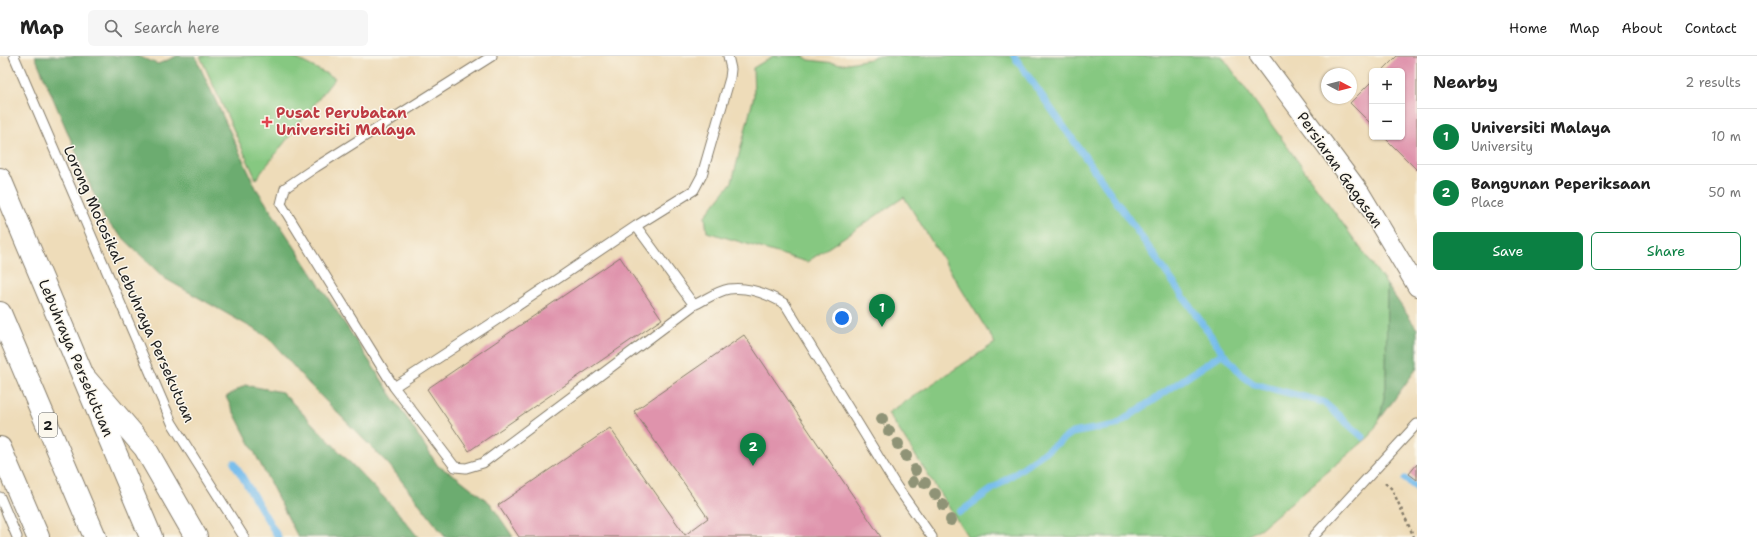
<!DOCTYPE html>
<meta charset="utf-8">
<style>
:root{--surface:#fff;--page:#f6f6f6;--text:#222;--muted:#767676;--line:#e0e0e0;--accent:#0b8043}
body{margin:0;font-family:"Shantell Sans",sans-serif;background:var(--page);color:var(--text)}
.controls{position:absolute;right:12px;top:12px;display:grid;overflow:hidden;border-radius:6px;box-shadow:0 1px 3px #0004}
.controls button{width:36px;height:36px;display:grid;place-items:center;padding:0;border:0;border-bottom:1px solid var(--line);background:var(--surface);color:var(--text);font:20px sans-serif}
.compass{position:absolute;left:1321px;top:12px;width:36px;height:36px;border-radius:50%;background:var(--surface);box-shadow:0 1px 3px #0004;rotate:97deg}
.you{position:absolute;left:842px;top:262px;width:14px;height:14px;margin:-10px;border:3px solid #fff;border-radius:50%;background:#1a73e8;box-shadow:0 0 0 6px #1a73e833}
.badge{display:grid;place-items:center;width:26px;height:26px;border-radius:50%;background:var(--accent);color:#fff;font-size:13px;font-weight:700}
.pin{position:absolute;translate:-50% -33px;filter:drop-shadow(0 1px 2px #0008)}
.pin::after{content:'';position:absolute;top:21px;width:14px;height:12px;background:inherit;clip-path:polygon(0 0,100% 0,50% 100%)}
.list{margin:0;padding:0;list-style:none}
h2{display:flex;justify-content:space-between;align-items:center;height:52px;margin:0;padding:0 16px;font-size:17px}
h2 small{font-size:13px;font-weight:400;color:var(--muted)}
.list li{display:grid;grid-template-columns:26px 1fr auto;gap:12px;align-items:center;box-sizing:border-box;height:56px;padding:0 16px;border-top:1px solid var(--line)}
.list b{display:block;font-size:15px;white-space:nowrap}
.list p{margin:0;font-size:13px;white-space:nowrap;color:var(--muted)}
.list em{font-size:13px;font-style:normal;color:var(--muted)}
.actions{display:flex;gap:8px;padding:12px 16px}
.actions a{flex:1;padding:9px 0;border:1px solid var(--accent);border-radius:6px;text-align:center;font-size:14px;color:var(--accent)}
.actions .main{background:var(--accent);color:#fff}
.icon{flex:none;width:22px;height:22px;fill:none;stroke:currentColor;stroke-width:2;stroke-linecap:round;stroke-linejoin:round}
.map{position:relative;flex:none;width:1417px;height:481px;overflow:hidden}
header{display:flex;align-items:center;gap:24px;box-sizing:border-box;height:56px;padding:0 20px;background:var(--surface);border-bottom:1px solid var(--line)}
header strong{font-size:19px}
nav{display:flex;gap:22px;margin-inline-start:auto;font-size:14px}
.search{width:280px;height:36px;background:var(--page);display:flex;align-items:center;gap:10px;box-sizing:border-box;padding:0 14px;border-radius:6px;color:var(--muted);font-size:15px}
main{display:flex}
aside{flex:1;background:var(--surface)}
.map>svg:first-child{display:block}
</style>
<header>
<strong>Map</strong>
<div class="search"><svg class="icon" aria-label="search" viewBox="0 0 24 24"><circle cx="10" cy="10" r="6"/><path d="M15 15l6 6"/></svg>Search here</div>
<nav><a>Home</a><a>Map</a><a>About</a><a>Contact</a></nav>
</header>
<main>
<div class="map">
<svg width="1417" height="481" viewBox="0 0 1417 481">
<rect width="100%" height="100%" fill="#fbf7ec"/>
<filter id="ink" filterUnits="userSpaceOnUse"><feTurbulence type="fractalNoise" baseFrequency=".025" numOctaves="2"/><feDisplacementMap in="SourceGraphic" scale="8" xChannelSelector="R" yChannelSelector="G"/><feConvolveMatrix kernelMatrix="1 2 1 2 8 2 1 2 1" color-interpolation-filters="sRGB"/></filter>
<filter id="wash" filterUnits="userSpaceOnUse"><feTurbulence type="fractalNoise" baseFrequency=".012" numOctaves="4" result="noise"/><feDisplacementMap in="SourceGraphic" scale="16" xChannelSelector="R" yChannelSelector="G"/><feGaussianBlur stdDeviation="0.9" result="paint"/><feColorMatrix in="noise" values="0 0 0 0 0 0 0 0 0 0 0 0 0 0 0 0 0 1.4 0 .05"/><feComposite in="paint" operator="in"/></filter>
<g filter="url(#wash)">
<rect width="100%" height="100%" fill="#eedcb9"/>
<path fill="#86c881" stroke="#51724e" d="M200,0H291L335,22L256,123Z
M773,0H803L809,4L843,8L870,3L875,0H1222L1387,229L1386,331L1380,363L1370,380L1261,472L1245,481H968L888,357L995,287L904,141L807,206L707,176L705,160L732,126L754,40L753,12Z"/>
<path fill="#6cac6f" stroke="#446446" d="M35,0H137L158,8L177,0H195L256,132L438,410L457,421L490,447L513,481H445L390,410L309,328L268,281L164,222L105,164Z
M1387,229L1417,273V312L1380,363L1386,331Z
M245,329L282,336L395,453L418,481H298L226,341Z"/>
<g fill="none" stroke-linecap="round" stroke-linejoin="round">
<path stroke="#74bcec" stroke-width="7" d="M1014,0L1223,297L1243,320L1254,328L1323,346L1363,381
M234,407L278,481
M1405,423L1417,432
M960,456L1072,377L1116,369L1223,297"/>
</g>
<g id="blocks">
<path fill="#df93ac" d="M1397,0H1417V114L1384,81H1402V15H1382Z
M1372,25V69L1350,47Z
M620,201L662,263L469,395L427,333Z
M744,279L881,481H519L498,449L610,372L685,479L708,462L634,355Z
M1417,408V424L1409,418Z"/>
</g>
</g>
<g filter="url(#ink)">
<use href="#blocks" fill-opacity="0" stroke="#857c6a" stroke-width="1"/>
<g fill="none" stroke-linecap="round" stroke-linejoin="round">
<defs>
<path id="service" d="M14,0L172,367L244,481
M492,0L316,111L285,132L281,148L394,331L455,411L466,412L483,407L694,249
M636,170L694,249C705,244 717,235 729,233C749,230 768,238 785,248L897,431L932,481
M394,331L492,267L636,170L694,134L702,119L730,22L731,13L728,0
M0,441L17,481
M1313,481L1417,368"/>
<path id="minor" d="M1259,0L1360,136L1417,231"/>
<path id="trunk" d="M0,123L151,481
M0,257L95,481"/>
<path id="motorway" d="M83,320L145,392L196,481
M0,392L38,481"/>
</defs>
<use href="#service" stroke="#857c6a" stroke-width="11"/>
<use href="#minor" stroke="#857c6a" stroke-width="20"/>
<use href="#trunk" stroke="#857c6a" stroke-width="24"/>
<use href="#motorway" stroke="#857c6a" stroke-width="24"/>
<path stroke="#857c6a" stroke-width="2.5" stroke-dasharray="3 3" stroke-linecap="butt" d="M1385,427L1392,433L1414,481"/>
<use href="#service" stroke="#fff" stroke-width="9"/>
<use href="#minor" stroke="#fff" stroke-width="18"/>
<use href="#trunk" stroke="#fff" stroke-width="22"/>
<use href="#motorway" stroke="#fff" stroke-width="22"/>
</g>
<g fill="#8f9376">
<circle cx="882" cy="363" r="6"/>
<circle cx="889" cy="375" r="6"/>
<circle cx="898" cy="388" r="6"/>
<circle cx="906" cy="400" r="6"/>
<circle cx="915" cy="414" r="6"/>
<circle cx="913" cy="426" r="6"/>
<circle cx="925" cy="427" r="6"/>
<circle cx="935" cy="438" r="6"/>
<circle cx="943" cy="449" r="6"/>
<circle cx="951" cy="464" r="6"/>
</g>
</g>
<path fill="#e0444e" stroke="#fbf7ec" stroke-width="1.5" d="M265 60h4v4h4v4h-4v4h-4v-4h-4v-4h4z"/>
<g text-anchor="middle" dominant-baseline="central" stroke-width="3" stroke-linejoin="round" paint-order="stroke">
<rect fill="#fbf7ec" stroke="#5f5e5a" stroke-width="1" x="39" y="357" width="18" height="24" rx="3"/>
<g font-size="14" font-weight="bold" fill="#1c1c1c">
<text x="48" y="369">2</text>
</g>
<g font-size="15" font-weight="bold" fill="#be3a42" stroke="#fbf7ec" text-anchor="start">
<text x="276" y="57">Pusat Perubatan<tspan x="276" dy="17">Universiti Malaya</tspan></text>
</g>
<g font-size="15" fill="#1c1c1c" stroke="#fbf7ec">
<text transform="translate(1340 114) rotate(55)">Persiaran Gagasan</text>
<text transform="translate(129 228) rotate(66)">Lorong Motosikal Lebuhraya Persekutuan</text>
<text transform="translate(76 302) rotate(67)">Lebuhraya Persekutuan</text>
</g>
</g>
</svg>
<div class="controls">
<button>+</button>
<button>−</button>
</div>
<svg class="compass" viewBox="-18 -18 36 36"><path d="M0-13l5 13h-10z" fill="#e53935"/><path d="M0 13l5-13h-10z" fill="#767676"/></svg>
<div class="you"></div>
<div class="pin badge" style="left:882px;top:271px">1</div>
<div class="pin badge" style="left:753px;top:410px">2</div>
</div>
<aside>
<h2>Nearby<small>2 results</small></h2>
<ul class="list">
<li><span class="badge">1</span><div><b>Universiti Malaya</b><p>University</p></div><em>10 m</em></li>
<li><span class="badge">2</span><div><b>Bangunan Peperiksaan</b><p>Place</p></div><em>50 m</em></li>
</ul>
<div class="actions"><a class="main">Save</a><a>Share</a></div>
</aside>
</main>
